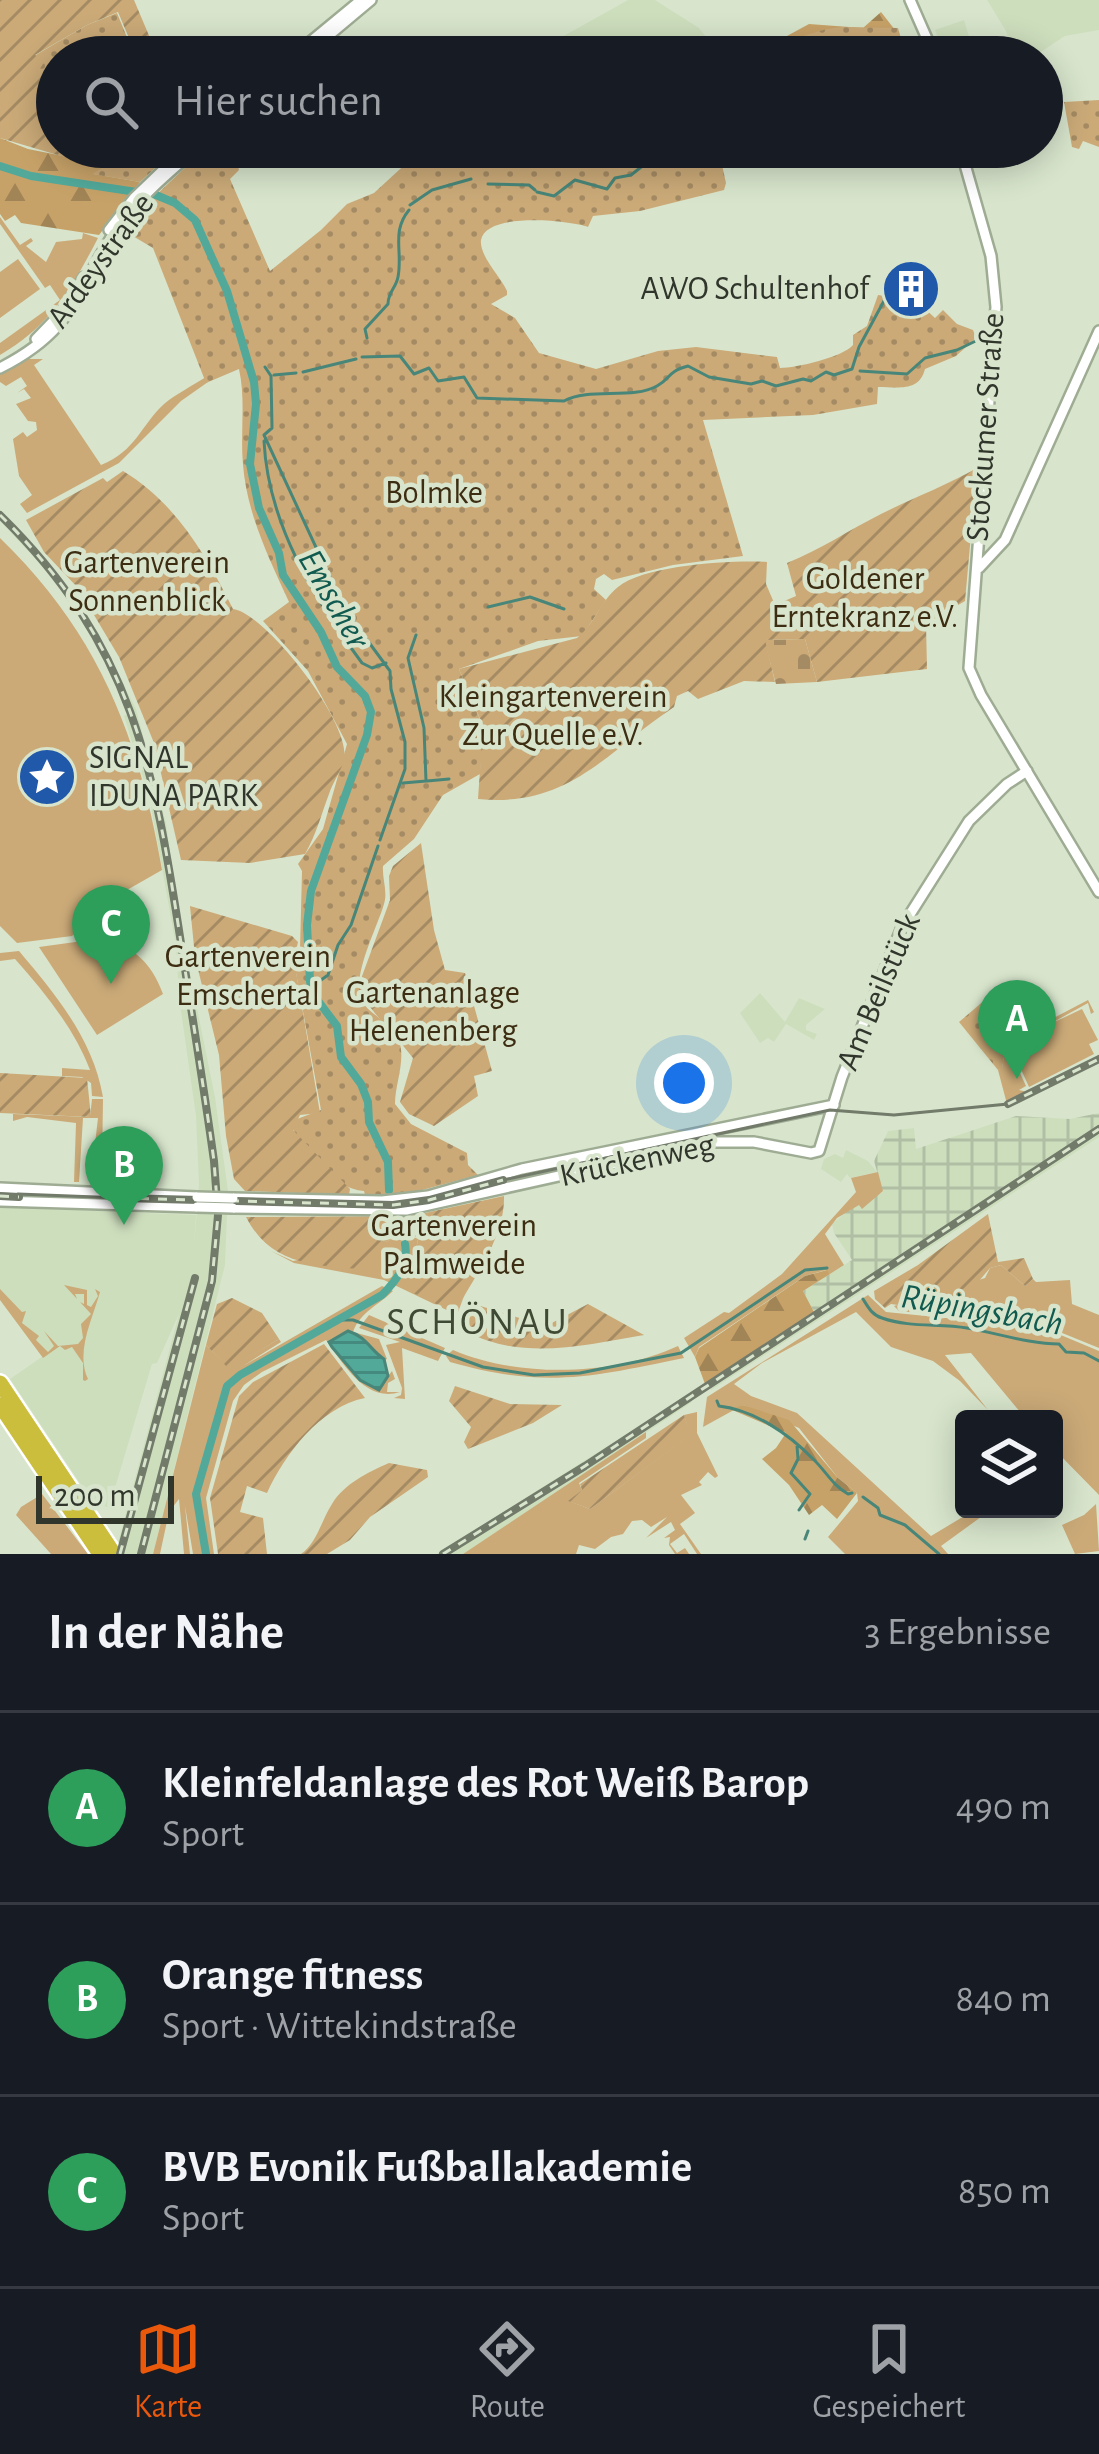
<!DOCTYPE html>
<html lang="de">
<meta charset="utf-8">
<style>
:root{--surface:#171b24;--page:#242831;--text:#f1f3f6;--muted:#9ea1a6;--line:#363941;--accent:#ea580c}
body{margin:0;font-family:"Alegreya Sans",sans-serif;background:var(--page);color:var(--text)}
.controls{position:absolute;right:36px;bottom:36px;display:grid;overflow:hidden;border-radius:12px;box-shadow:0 6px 30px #0003}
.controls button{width:108px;height:108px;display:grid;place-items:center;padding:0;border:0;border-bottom:3px solid var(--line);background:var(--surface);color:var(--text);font:60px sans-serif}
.scale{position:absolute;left:36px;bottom:30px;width:138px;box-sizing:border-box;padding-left:12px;border:6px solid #31362c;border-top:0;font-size:33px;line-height:42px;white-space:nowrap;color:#31362c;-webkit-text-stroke:9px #d8e5cc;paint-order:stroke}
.you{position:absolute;left:684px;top:1083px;width:42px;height:42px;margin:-30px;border:9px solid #fff;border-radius:50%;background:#1a73e8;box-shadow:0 0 0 18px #1a73e833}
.badge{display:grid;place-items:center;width:78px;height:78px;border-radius:50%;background:var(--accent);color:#fff;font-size:39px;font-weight:700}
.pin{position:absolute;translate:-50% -99px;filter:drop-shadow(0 3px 6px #0008)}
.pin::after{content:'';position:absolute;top:63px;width:42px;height:36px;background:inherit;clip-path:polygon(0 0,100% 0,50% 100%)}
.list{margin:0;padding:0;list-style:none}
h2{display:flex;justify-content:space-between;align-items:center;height:156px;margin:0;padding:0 48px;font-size:51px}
h2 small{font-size:39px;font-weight:400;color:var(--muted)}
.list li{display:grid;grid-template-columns:78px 1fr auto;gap:36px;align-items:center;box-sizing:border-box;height:192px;padding:0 48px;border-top:3px solid var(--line)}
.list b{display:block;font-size:45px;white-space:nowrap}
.list p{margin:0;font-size:39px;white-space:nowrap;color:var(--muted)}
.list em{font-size:39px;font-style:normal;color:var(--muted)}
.icon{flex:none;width:66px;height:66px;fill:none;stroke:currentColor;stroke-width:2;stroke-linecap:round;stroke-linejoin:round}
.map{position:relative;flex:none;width:1099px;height:1554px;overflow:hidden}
.search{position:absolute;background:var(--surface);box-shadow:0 6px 30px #0003;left:36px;right:36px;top:36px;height:132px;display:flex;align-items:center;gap:30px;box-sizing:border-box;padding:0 42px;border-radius:66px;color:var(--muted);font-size:45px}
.sheet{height:732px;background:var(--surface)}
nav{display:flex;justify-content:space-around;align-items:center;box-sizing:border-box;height:168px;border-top:3px solid var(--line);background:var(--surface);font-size:33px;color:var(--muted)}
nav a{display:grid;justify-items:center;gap:6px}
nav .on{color:var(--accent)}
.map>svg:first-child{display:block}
</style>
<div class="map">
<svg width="1099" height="1554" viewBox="0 0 1099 1554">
<defs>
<pattern id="industrial-grid" width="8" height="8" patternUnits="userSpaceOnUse" patternTransform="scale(3)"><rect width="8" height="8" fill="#cddebd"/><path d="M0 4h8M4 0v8" fill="none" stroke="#b0bfa3"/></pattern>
<pattern id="forest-firs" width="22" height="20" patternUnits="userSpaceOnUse" patternTransform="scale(3)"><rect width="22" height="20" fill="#c7a268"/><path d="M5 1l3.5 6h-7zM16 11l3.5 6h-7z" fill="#a28556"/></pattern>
<pattern id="cemetery-stones" width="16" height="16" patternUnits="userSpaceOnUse" patternTransform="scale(3)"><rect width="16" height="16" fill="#cbaa78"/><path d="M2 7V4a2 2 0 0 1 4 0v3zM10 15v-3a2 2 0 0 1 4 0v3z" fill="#a58b63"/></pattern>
<pattern id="park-dots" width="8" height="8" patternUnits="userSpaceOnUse" patternTransform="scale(3)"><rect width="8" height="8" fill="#cbaa78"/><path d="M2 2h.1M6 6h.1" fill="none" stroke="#a58b63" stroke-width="1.8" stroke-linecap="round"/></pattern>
<pattern id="garden-furrows" width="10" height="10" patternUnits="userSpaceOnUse" patternTransform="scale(3)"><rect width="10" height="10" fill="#cbaa78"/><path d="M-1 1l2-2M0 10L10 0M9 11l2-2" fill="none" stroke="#a58b63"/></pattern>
<pattern id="water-rules" width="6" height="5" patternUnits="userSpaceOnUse" patternTransform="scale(3)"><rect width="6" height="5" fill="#52a99a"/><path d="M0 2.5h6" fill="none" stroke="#458a7e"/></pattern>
</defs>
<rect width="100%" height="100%" fill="#d8e5cc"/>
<path fill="#cddebd" d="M628,0H655L699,28L710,42L694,57H526Z
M987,0H1099V30L1065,36L1033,57H1015L1006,31Z
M964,20L975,57H945L935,30Z
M0,513L44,559L88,616L136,709L166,823L180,924L215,1097L228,1191L225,1265L153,1554H115L179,1314L157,1363L152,1364L109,1508L92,1501L10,1379L43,1356L0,1297V1207L196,1215L194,1246L199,1185L196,1116L179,997L176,946L150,801L124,716L128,713L101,652L78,613L47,571L0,521Z
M760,993L785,1022L799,998L825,1009L806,1025V1030L817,1034L814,1040L786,1024L774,1042L768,1038L760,1043L740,1013Z
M1099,1125V1137L711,1390L709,1382Z
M846,1150L868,1161L877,1172L850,1178L847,1174L841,1182L821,1169L824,1159L835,1154L843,1158Z
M690,1394L692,1402L463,1554H437Z"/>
<path fill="url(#industrial-grid)" d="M1099,1113V1125L814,1312L803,1291L852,1260L834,1233L832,1224L854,1205L883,1192L874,1161L888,1131L914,1128L916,1149L1016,1116L1070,1119Z"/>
<path fill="#cbaa78" d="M0,217L20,245L31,238L33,241L26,246L46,262L56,242L82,239L83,233L98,238C72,288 50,326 0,355V343L60,300L50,285L45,288L0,224Z
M18,259L40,289L0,318V272Z
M26,359H43L34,365L101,465C136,451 141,425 164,404C176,394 192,386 206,377L208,382L181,401L119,463L27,513L20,504L32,495L19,476L13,439L23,432L27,437L37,430L36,422L28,421L16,404L31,398L24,389L17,393L27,386L21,377L6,386L0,382V373Z
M0,538C99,634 139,737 162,870L113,898L72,936L17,943L0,926Z
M90,940C127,939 151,960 163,994L97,1035L39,947Z
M19,951C56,995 93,1039 103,1097L92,1096L91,1083L82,1077L62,1076V1068L90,1070C74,1028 45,993 15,959L0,961V953Z
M1088,1000L1094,1012L1091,1014L1088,1003L1048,1025L1082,1009L1098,1040L1089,1044L1094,1054L1029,1087L1010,1045H1007L1026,1086L1019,1090L1032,1093L1007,1104L998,1070L1002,1068L1006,1043Z
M92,1099H103L102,1165L93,1161L98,1118H83L79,1182H74L76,1123L27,1117L13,1121V1114L90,1117Z
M878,1172L883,1191L862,1209L859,1205L837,1218L825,1234L844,1265L830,1274L826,1270L805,1276L699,1347L695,1357L684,1338L724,1312L729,1313L782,1274L856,1192L851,1178Z
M403,1232L418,1239L413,1266L454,1313L464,1296L457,1315L384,1280L294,1263L271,1251L293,1261L386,1242Z
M1001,1265L1025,1286L1033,1279L1036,1282L1070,1280L1072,1304L1099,1315V1348L1045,1326L899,1311L894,1306L985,1278L990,1268Z
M64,1285L87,1290V1305L91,1307L98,1296L95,1289L100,1292C93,1318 75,1352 88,1379L85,1381L83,1380V1363L72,1347L65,1350L60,1346L43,1358L0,1300V1289L22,1312L26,1311L22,1323L39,1336L36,1340L48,1352L54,1346L44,1331L58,1346L78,1344L83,1338L81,1324L91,1314L80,1302L84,1304V1294H75L77,1299Z
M382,1286L393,1291C379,1305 360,1312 353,1332L379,1339L387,1359L382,1361L357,1334L388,1376L392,1371L395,1379L388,1383L387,1392H400C365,1403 343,1363 326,1340L262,1372L244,1385L233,1401L206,1498L214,1554H193L185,1506L190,1554H184L179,1499L169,1512L160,1554H153L206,1345L229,1368L279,1339L281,1342L243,1366Z
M868,1295L886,1312L1044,1328L1099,1351V1495L1054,1449V1419H1026L971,1353L945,1355L988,1410L960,1381L933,1361L891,1347L856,1312L762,1363L734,1384L751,1396L797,1413L931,1536L971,1512L992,1509L941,1546L948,1554H845L828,1537L858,1501L857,1493L838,1478L799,1428L743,1405L703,1427L707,1397Z
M369,1315L445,1348L438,1361L402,1348L405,1399L394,1398L401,1395L402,1388L386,1345L400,1342L359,1328Z
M678,1346L684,1358C591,1377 545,1389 450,1362L446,1356L453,1350C518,1378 614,1376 678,1346Z
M697,1412V1433L718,1476L715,1478L708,1472L699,1482L702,1485L681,1495L695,1513L680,1524L701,1554H697L684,1534L670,1544L677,1553L685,1548L689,1554H675L669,1545L670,1537L664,1538L675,1530L671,1522L646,1538L667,1517L651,1527L642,1520L632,1521L623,1534L611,1537L595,1549L579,1545L576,1554H463L646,1432V1438L579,1483L582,1490L569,1501L590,1509L690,1435L684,1415Z
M42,1494L88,1554H51L16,1515L21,1507Z
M1096,1504L1099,1551L1075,1554L1062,1525L1084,1515Z"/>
<path fill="url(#forest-firs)" d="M881,12L899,35L894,47L861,57H748L809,24L863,28Z
M0,138L28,149L68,157L70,149L89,156L94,147H138L94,174L140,182L99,235L21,223L15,215L5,221L0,214Z
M827,1270L830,1274L803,1291L814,1312L705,1384L695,1357L699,1348L805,1276Z
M743,1405L789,1420L838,1478L857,1493L837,1519L822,1505L809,1515L789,1485L762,1459L776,1448L786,1433L730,1409Z"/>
<path fill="url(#cemetery-stones)" d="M805,639L817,682L776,684L764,640Z"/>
<path fill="url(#park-dots)" d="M117,13L135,57H57V78L38,70L34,56L87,25Z
M844,27L898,28L903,45L848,57H748C785,49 802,30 844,27Z
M1099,100V147L1083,141L1079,149L1072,147L1064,102Z
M138,147H178L140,182L92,174Z
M207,147L234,149L239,170L230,179L270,271L321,230L347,204L374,193L424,147H718L726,183L724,190L640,211L593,216L588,227C568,220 486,212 481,240C479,256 501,277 507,291V295L491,304L515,318L539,353L596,369L658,351L696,347L777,357L780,368C796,368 843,357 853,345V335L867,326L878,295L885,296L883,292L888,279L897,283L891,296L922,306L935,318L943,310L957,324L973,330L976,338L956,356L925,369C919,392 899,387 878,387L877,404L813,415L703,420L743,556L673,565L612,580L604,574L596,579L594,589L606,600L582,636L538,641L459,669L484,729L480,774L443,795L414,839L383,866C382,879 388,892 384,904C377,928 354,971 360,996C365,1014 390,1020 398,1038C407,1058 395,1083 395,1104L411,1124L467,1153L468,1165L478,1175L411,1193L365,1195L364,1191C332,1189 303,1149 289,1122L321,1110L292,951L300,949L302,871L298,864L323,829L347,744L308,671L263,621L289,602C269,558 247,514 243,465C240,432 246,401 239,369L206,383L153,248L126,232L154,197Z
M986,999L1019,1033L1006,1043L1002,1069L998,1070L959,1022Z"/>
<path fill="url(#garden-furrows)" d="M0,0H134L158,57H137L118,12L87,25L35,55L45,61L39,70L57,78V147H94L90,156L70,150L68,158L0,138Z
M977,468L965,601L926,624L927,669L817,682L805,639L765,640L775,682L744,681L698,699L688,691L677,696L674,707C606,752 569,808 478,799L483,726L459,669L577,638C595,624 600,601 618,587C645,565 731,560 767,562L766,584L775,605L796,596L787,563C820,550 849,530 881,514C913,498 945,486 977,468Z
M123,471C176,503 206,555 233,609C266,613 353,725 344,760C341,771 333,782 329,794C321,815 317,833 305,854L250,863L181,860L154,743L119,657L78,588L44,552L26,520L103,478L107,482Z
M421,843L434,930L445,970L465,973L492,1071L474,1076L478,1096L434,1126L409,1114L400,1102L413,1058C399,1039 364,1005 358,987L390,900L389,876L393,866Z
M190,906L292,936L298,942L294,960L320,1113L300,1115L293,1130L350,1189L349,1195L245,1191L234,1179L226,1136L219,1055L195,957Z
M0,1073L87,1078L91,1117L0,1113Z
M504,1196C505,1239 473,1277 455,1313L401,1287L413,1266L418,1239C408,1226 397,1236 386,1242L377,1271C323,1264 274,1271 246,1217L411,1216Z
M988,1214L998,1262L1024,1258L1033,1279L1025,1286L1001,1265L990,1268L952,1313L891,1304L885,1308L875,1299L874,1291L918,1265Z
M232,1298L262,1313L279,1339L229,1369L206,1345L217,1304Z
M474,1304L546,1326L588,1304L644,1335C584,1345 520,1362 464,1330Z
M324,1344L365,1398C320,1407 285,1454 267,1493L247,1486L240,1512L263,1518L267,1554H218L210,1498L239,1396L253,1382Z
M455,1386L510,1404L562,1405L533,1423L468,1449L464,1442L471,1427L449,1401Z
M684,1415L691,1435L590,1509L568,1501L582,1490L580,1484Z
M389,1463L427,1470L428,1477L370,1517L350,1540L327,1554H301C317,1543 321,1521 332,1504C344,1484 368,1472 389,1463Z"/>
<path fill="url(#water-rules)" stroke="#488679" stroke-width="3" d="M348,1331C367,1337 370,1350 384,1359L388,1376L379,1390L360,1380L332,1347L329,1342Z"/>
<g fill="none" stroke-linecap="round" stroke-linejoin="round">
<path stroke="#488679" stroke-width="3" d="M791,57C814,48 872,33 894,41
M488,184L529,185L535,190
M537,192L554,196L575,180L607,189L615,178L631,175L645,164L644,147
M410,205L432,190L471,179
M367,338L365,329L388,304C388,292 396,288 398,277C403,251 391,232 409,210
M362,357L400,356L414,374L429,368L438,381L464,377L477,398L564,401C589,387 632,400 657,386C672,378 666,372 688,366L709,377L751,384L762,381L776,386L803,379L811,381L826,372L834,375L852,369L859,347L885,299
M265,367L271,376L272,428L264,435L345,610L390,671L391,689L405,742V769L380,840
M860,371L907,374L925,358L957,350L984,337
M303,372L356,359
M274,375L296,373
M264,441C268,524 314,598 362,663L372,668L386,663
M488,607L530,597L564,609
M427,781L449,779
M403,783L426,781L424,728L408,658L416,635
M310,988L328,975L338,945L351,925L378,846
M863,1299C868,1307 872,1315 882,1318C910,1328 939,1323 967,1328C997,1333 1029,1344 1059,1344L1066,1352L1084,1353L1099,1361
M338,1320H353L483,1367L534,1375L580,1373L681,1353L805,1270L827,1268
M717,1401L719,1406C754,1410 789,1434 813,1459C826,1471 832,1485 848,1494L852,1493
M797,1446L798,1459L791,1473L810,1494L799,1510
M863,1497L878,1508L880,1515L905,1525L939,1554
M805,1539L808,1531"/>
<path stroke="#52a99a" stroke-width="8" d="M0,166L31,176L156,195L175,203L195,220L227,291L254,382L256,404L250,464L259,508L279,553L283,575L321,632L337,667L365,696L371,712L367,735L311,891L307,925L310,981L312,993L337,1026L341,1057L361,1084L368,1102L369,1122L388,1162L389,1190
M206,1554L196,1494L227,1386L240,1375L382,1295C396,1281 409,1265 405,1244"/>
<defs>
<path id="secondary" d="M910,0L935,57
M292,57L361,0
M303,57L371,0
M960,147L991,256L996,307L969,668L981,695L1099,892
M109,230L134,198L187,147
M36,339L62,312L84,277
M0,368C83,326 75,284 124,219C145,192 172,170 198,147
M979,568L1005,540L1099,331
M0,1188L197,1197
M233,1198L382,1201L428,1196L522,1169L834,1105
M0,1201L197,1207
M233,1208L406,1210L711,1142H754L811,1153L819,1151L842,1077L902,927L969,821L1007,784L1027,771"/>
<path id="motorway" d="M0,1383L114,1554
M0,1405L100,1554"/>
</defs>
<use href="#secondary" stroke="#9fac94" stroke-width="14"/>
<use href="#motorway" stroke="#fff" stroke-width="20"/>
<use href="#secondary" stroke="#fff" stroke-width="9"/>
<use href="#motorway" stroke="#cbbe3d" stroke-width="15"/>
<path stroke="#727a6a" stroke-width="3" d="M503,1180L830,1110L894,1115L1008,1104
M18,1194L122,1198"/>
<defs>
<path id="rail" d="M0,515C133,645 154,768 181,943C192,1016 204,1088 214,1161L218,1215L212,1281L141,1554
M1008,1104L1099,1059
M0,1196L19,1197
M122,1198L393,1205L429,1200L503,1180
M120,1554L195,1278
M443,1554L585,1466L1099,1129"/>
</defs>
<use href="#rail" stroke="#727a6a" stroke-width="8"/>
<use href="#rail" stroke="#d8e5cc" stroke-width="3" stroke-dasharray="9" stroke-linecap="butt"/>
<defs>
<path id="secondary-bridge" d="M197,1197L233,1198
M197,1207L233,1208"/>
</defs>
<use href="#secondary-bridge" stroke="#9fac94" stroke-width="14" stroke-linecap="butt"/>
<use href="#secondary-bridge" stroke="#fff" stroke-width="9"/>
</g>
<defs>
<symbol id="building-disc" viewBox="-11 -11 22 22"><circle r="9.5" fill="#2058aa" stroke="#d8e5cc"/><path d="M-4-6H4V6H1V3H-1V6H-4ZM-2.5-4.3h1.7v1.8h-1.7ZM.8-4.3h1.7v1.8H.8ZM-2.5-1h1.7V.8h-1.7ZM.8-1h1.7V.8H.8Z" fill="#fff"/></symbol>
<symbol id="sight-disc" viewBox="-11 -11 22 22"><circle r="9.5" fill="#2058aa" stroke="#d8e5cc"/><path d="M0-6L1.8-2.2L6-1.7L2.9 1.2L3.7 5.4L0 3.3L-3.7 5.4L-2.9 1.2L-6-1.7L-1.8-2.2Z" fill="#fff"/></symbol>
</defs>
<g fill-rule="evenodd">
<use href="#building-disc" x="878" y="256" width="66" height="66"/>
<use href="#sight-disc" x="14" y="744" width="66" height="66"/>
</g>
<g text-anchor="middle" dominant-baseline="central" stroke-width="9" stroke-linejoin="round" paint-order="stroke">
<g font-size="33" fill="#31362c" stroke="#d8e5cc">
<text transform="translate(101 261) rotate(-54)">Ardeystraße</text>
<text transform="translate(986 427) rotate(-86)">Stockumer Straße</text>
<text transform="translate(879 992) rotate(-67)">Am Beilstück</text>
<text transform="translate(637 1161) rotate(-12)">Krückenweg</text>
</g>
<g font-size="33" fill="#31362c" stroke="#d8e5cc" text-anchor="end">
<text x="869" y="289">AWO Schultenhof</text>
<text x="89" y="758" text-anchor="start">SIGNAL<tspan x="89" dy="38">IDUNA PARK</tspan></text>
</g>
<g font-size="33" fill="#3d2d12" stroke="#d8e5cc">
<text x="434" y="493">Bolmke</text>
<text x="147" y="563">Gartenverein<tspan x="147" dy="38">Sonnenblick</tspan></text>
<text x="865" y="579">Goldener<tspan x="865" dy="38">Erntekranz e.V.</tspan></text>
<text x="553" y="697">Kleingartenverein<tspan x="553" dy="38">Zur Quelle e.V.</tspan></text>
<text x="248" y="957">Gartenverein<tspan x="248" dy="38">Emschertal</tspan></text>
<text x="433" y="993">Gartenanlage<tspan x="433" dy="38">Helenenberg</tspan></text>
<text x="454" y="1226">Gartenverein<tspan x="454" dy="38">Palmweide</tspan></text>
</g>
<g font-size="36" font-style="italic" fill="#115a50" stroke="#d8e5cc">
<text transform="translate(334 599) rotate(60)">Emscher</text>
<text transform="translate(982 1310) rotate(10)">Rüpingsbach</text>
</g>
<g font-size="39" letter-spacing="3" fill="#3f4934" stroke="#d8e5cc">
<text x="478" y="1322">SCHÖNAU</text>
</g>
</g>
</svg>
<div class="controls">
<button><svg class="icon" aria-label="layers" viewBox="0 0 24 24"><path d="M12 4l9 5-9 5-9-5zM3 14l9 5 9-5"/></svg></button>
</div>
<div class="scale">200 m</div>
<div class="you"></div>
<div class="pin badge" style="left:1017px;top:1079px;background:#2e9e5b">A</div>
<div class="pin badge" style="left:124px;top:1225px;background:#2e9e5b">B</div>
<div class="pin badge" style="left:111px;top:984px;background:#2e9e5b">C</div>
<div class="search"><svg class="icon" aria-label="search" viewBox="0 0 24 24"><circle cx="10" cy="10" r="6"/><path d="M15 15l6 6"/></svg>Hier suchen</div>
</div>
<section class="sheet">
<h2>In der Nähe<small>3 Ergebnisse</small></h2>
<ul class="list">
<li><span class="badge" style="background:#2e9e5b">A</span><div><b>Kleinfeldanlage des Rot Weiß Barop</b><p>Sport</p></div><em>490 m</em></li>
<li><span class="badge" style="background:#2e9e5b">B</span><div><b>Orange fitness</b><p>Sport · Wittekindstraße</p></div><em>840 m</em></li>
<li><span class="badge" style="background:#2e9e5b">C</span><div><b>BVB Evonik Fußballakademie</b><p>Sport</p></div><em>850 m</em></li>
</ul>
</section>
<nav>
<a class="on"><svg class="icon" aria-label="map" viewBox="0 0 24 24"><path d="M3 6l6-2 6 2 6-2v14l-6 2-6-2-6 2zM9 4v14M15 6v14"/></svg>Karte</a>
<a><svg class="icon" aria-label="directions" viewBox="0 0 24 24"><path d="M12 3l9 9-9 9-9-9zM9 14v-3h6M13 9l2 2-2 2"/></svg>Route</a>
<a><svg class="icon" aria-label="saved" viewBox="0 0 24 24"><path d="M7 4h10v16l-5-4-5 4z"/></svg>Gespeichert</a>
</nav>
